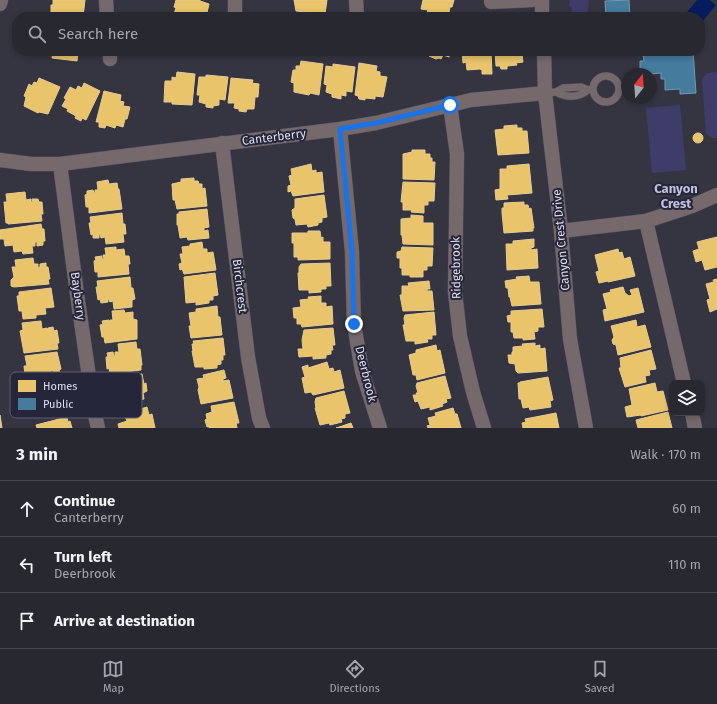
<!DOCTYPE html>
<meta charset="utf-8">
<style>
:root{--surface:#282831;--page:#303039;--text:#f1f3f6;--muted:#a5a6ab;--line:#44444d;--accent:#a3a4b1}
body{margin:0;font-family:"Fira Sans",sans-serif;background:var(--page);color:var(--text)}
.controls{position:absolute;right:12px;bottom:12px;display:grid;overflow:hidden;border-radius:8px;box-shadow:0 2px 6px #0003}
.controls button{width:36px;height:36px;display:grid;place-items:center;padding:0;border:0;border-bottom:1px solid var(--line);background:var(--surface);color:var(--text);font:20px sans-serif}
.compass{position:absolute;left:621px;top:68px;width:36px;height:36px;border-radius:50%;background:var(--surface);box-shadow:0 2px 6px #0003;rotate:17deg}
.stop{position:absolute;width:12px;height:12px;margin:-9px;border:3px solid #1a73e8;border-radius:50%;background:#fff}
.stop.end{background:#1a73e8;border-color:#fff;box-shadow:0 1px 4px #0008}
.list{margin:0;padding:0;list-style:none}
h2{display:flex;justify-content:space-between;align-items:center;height:52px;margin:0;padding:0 16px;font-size:17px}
h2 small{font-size:13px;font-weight:400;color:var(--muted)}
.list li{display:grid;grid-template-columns:26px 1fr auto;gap:12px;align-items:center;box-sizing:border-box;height:56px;padding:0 16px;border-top:1px solid var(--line)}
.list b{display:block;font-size:15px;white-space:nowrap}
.list p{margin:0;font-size:13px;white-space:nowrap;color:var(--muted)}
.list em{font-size:13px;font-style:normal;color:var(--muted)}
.icon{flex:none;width:22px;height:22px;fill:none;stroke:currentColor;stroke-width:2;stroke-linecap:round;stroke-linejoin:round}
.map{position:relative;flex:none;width:717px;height:428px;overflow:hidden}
.search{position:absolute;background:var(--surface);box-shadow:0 2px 6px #0003;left:12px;right:12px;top:12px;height:44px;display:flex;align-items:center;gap:10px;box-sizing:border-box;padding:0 14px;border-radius:16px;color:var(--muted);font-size:15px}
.sheet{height:220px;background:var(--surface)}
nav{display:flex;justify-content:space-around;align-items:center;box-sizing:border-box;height:56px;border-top:1px solid var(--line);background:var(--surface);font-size:11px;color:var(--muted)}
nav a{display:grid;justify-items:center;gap:2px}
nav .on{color:var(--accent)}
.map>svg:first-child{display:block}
</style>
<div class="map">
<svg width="717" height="428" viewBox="0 0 717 428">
<rect width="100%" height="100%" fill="#353541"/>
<path fill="#3e3d6a" d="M570,0H589L587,17H571L572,7H569Z
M717,72V138H713L706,134L702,79L707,73Z
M680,105L686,170L652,173L646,108Z"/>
<path fill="#051c5e" d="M697,0H709L716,5L702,22H700V17H683Z"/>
<path fill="#e9c46a" stroke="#e6cc91" d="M53,0H85L83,17H51V5H53Z
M176,0H200V1L209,4L206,17H175L174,14L176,8L174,7Z
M294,0H327L325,14L296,11Z
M423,0H454L452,7H450L448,17L427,13L428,10L421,9Z
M300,15L321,17H300Z
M48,51H78L77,61L52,58L53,52Z
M176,51H188L187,54Z
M426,51H451L449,57L443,55L441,59L439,58L436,59L429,56L430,54Z
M462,51H491L492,74H482V70L480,69L467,70L466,62L463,63Z
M495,51H524V54H522L523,62L516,63L517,65L507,66V69H501L500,66H496Z
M301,61L323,64L319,95L310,93L309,95L294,92V83L291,82L293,70H296V66H300Z
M359,63L377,66L376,71L380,72V76L387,77L383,97L375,96V99L365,98V100L359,99L358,96L355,95Z
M333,64L355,67L352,92L346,91V96L341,95V99L332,97V94L326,92L327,85L324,84L326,66L333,67Z
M177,72L195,74L192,105L172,104V102H164L165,81H172V77L176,78Z
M206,75L228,77L225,100L219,99V105L213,106V108L206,107V104L199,102L200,95H197L199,77H206Z
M39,78L60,87L48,114L39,112L38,113L24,106L26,97L24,96L29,84L32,86L34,82L37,83Z
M231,78L253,80L252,83L259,84L258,97H255L254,109H247L246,112L239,111V109L234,108L235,103H228Z
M84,83L100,91L86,120L82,118L81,121L75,118L76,116L67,111L68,109L62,106L66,99L64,98L70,87L76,90L78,86L82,88Z
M104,91L121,95L120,101L124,102L123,106L130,107L127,119H125L123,127L116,125L115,128L106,125L105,128L99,127V122H96Z
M517,125V128H522V131H527L529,153L498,155L495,130L504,129V126Z
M693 138a5 5 0 1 1 10 0a5 5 0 1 1-10 0Z
M412,150H425V154H430V158H432V162H435L434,180L403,179V154L412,152Z
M311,164L312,171L316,170V173L322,172L324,192L293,196L291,191L288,192V186L291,185L289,176L292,175L291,169Z
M529,164L532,193L507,195L508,199L496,200L495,190L500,189V169H507V166Z
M194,178V181H198L199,184H202V189L205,188L207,206L177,209L175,200H173L172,184L181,182V179Z
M108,180L109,184L117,183L118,189H119L122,209L89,213V207H86L85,195L87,194V191L93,190L94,193H95V190H98L97,182Z
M403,182L435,183L434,201H428V205H424V213L411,212L412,210H403V202H401Z
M25,192L26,200L31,199V202H33L32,199H38L39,202H42L43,214H41L42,221L8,224V223H6L4,202H7L6,194Z
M324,195L327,217L322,218V222L318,223V225L308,227L307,224L296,225L295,219L293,218L292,210L295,208V199Z
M524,202V205H528L529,209L531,208L534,228H533V231L504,233L502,213V208H504V203Z
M207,209L209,227L204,228V231L208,230L209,238L188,240L187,237L180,238L178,225H177V214H179V212Z
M122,213L123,224H125L126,234H123L124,242L106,244L105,237L101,238L100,234H99V238H93V234L91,235L89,223H91L90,217Z
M411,215L423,216V223H433V245L403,244L402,235H401V219L411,218Z
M41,224L42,229H44L45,241H43V245L37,246V242H35V246H32L33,253L23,254L22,251L14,252L13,245L5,246L4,239H0V230Z
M308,231H320L321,238L323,237V242H330V259L298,260V257H294V243H292V233H308Z
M717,237V267L705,270L702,260L696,262L693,251L699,249L697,242Z
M534,239V247L531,248V250L537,249L538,268L507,270L506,244H513V241Z
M202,242L203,249H207V253L213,252L216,270L184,274L182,269L180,270L179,264L182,263L180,254H183L182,247L190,246V244Z
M116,247V250L124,249L125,256H129L130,264H128L129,274L98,277V272H95L94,261L96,260L95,257L102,256V259H104L103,255H106L105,248Z
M402,247L433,248L432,266H427V270H423V277H410V275H402V268H400V258H397V252L401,251Z
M618,249L619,253L622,252L624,259L630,257L635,276L608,282V281L599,283L596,272L599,271L595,255Z
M33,258L34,264H38V268L40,267V264L46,263V267H48L50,279H48L49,284L14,287L11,286V280L14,277L12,267H16L15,260Z
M330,263L331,286H326V289H321V292L309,293V290H299L298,273H299V267L301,264Z
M215,273L218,295L213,296V300H209V303L196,305V302L186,303L184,277Z
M529,276L530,282H539L541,304L512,306L510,297H509L508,288H506L505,281L517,279L516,277Z
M130,277L131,288H133L135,299L132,300V307L114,309L113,301L110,302L109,299H108V302L101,303L100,299L98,300L96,287H98L97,281Z
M717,279V309L710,312L707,300L710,299L706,284L714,282L713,280Z
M429,281L430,289H427V291H432L434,310L403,311L400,295H402V286H409L408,283Z
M623,287L625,293L629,296L632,295L630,290L638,288L644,312L605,321L603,310L607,309L603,294L611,292L610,290Z
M51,288L54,307L45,308L46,314L36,315V318L23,319L22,311H19L17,296H19V292Z
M321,296V303H326V307L332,306L333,324L302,327L301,324H297V318H294L293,308L301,307L300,300L309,299L308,297Z
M217,306L218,317H220L222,335L191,338L189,326H191L189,313L196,312V309Z
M542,309L544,327H538V331L534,332L535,339L523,340V338H514L513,332H511V322H508L507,316L511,315V311Z
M124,310L125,313L133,312V319L137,320V339L105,343L104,337H102L100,325L103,324L102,321L109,320L110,323H111L110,320H113L112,311Z
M434,312L436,335H432V339H427L428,342L415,344V341H406L403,325H405L404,318L405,315Z
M636,320L637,327L645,325L651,347L618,355L616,345L613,344L612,340L614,337L611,326Z
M41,321L42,329L47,328L48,331V328L53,327L54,331L57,330L59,343H57L58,349L24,353L20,331L23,330L22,323Z
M333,328L335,345H332L333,350H331V354L326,355V358L313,359V356L299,357L298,349H303L302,340L304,330Z
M223,338L225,355H223V360H221V364L217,365V368L204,369V367H195L192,351H193L192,344H194L193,341Z
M136,342L137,349H140L142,365H141V370L110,374L109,368L107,369L106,357H108L107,353L113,352L114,356H115V352H119L118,344Z
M535,343V346L540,345V349L545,348L547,371L518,373L516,371L515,364L509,363L508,355H512V352H513V347L523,346L522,344Z
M436,345L437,351L440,350L445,373L417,380L416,375H413L409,355L416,353V350Z
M651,350L656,369L649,370L650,375L645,376L646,382L625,387L619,368H621L620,358Z
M57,352L61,369L59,370L60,374H53V370L51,371V375H48L49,382L38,383L37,380L30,381L29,374L25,375L24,366H27L25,356Z
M327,362L329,369L333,368L334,372L340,370L344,388L313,395L311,392L305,393L302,378L305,377L302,367L308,365V368Z
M224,370L226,378L223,379V381L229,380L233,398L201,404L198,390L199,387L197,379L204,378L203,375Z
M142,374L144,384L146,383L147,391L143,393L144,399L137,400V404L126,405L125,399H122V395H120V399L114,400V396L112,397L110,385H112V379Z
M445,376L451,398L446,399L447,402L442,404L443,406L430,410V407L421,409L418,401L415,402L413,395H417L416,393H418L416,386L417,383Z
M548,377L553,400L550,401L551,407L530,410L529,407L523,408L521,399H519L518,383H520V382Z
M655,383L657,392L663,391L668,410L641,416V415L627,417L625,407L632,405L629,389Z
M344,391L350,413L345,414V418L341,419L342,422L330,425L329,423L320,425L315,408H316L315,402L316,398Z
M234,402L239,423H236L237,428H209V426L207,427L205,420L207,419L206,414L212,412L211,406Z
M147,407L149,415L152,414L155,428H119L118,424L127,421L125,416L135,413L134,411Z
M453,408L455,414H457L461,428H428L427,426L430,425L428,418L436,416L435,413Z
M668,412L672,428H638L636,420Z
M556,413L559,428H523L522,423L526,422L525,419Z
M0,415L2,428H0Z
M67,417L68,422L70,421L72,428H37L36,425Z
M351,423L353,428H336Z"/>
<path fill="#457b9d" stroke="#7399b5" d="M629,0L630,17H606L605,1Z
M649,51H693L696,93L680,94V89L665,90V79H661V73L651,74L652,91H651V74H642V71H640V61H644L643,55L649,54Z"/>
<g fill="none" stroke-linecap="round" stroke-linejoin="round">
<defs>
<path id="service" d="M593 89a13 13 0 1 1 26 0a13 13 0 1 1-26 0Z
M556,92C566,98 579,98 588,90
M545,93L556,92L563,88L581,87L588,90L593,89"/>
<path id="minor" d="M106,0L107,17
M356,0L357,17
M542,0V17
M491,2L532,0
M0,4L1,0
M235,17V0
M110,51V59
M544,51L545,93L561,231L570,339L586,428
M450,105L457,154L455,292L460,336L473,392L484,428
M340,129L352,252L354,324L362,371L380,428
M222,143L248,357L259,418L263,428
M0,160L31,164H60L340,129L376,123L471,100L545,93
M60,164L77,294L94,411L98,428
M646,221L684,383
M561,231L646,221L692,206L717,195
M692,413L695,428"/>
</defs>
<use href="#service" stroke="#51515c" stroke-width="8"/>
<use href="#minor" stroke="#51515c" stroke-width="15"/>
<use href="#service" stroke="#75696c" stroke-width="7"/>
<use href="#minor" stroke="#75696c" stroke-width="14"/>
</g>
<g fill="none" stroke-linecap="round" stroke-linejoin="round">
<path stroke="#1a73e8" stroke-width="5" d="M354,324L352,252L340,129L376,123L450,105"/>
</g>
<g text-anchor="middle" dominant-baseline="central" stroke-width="4" stroke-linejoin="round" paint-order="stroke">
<g font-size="12" fill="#dedfed" stroke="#26263b">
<text transform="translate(274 137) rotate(-7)">Canterberry</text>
<text transform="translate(561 240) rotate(-95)">Canyon Crest Drive</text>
<text transform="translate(456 268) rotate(-91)">Ridgebrook</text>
<text transform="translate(240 286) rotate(83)">Birchcrest</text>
<text transform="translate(78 296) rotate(82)">Bayberry</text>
<text transform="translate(366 374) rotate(76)">Deerbrook</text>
</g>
<g font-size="13" font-weight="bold" fill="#bfc1dc" stroke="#26263b">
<text x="676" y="188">Canyon<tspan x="676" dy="15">Crest</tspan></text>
</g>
</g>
<rect x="10" y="372" width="132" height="46" rx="6" fill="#26263b" stroke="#5d5e70" stroke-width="1"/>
<rect x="18" y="380" width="18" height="12" fill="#e9c46a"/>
<rect x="18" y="398" width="18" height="12" fill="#457b9d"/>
<g font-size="11" fill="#dedfed">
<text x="43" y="390">Homes</text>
<text x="43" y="408">Public</text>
</g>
</svg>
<div class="controls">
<button><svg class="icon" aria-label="layers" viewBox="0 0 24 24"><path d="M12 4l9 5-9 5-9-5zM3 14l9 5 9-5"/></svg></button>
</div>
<svg class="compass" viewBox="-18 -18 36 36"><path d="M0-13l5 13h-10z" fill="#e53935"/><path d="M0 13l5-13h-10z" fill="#a5a6ab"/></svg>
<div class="stop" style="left:450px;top:105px"></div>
<div class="stop end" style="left:354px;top:324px"></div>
<div class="search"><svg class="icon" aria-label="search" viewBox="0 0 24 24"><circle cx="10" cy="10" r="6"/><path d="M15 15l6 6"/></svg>Search here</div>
</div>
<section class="sheet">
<h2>3 min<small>Walk · 170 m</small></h2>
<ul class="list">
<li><svg class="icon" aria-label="ahead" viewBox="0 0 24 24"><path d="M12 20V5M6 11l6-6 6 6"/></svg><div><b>Continue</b><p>Canterberry</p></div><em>60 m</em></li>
<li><svg class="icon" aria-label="left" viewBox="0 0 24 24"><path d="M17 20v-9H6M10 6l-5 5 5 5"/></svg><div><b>Turn left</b><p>Deerbrook</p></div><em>110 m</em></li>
<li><svg class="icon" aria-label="arrive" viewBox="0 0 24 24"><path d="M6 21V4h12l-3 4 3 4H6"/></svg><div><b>Arrive at destination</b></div></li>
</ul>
</section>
<nav>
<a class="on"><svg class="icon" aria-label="map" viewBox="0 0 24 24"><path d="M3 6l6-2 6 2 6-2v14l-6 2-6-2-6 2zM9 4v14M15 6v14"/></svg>Map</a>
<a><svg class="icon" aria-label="directions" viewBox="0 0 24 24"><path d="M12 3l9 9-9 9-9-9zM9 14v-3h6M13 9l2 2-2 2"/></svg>Directions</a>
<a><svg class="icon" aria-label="saved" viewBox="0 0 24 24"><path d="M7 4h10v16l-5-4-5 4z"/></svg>Saved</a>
</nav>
